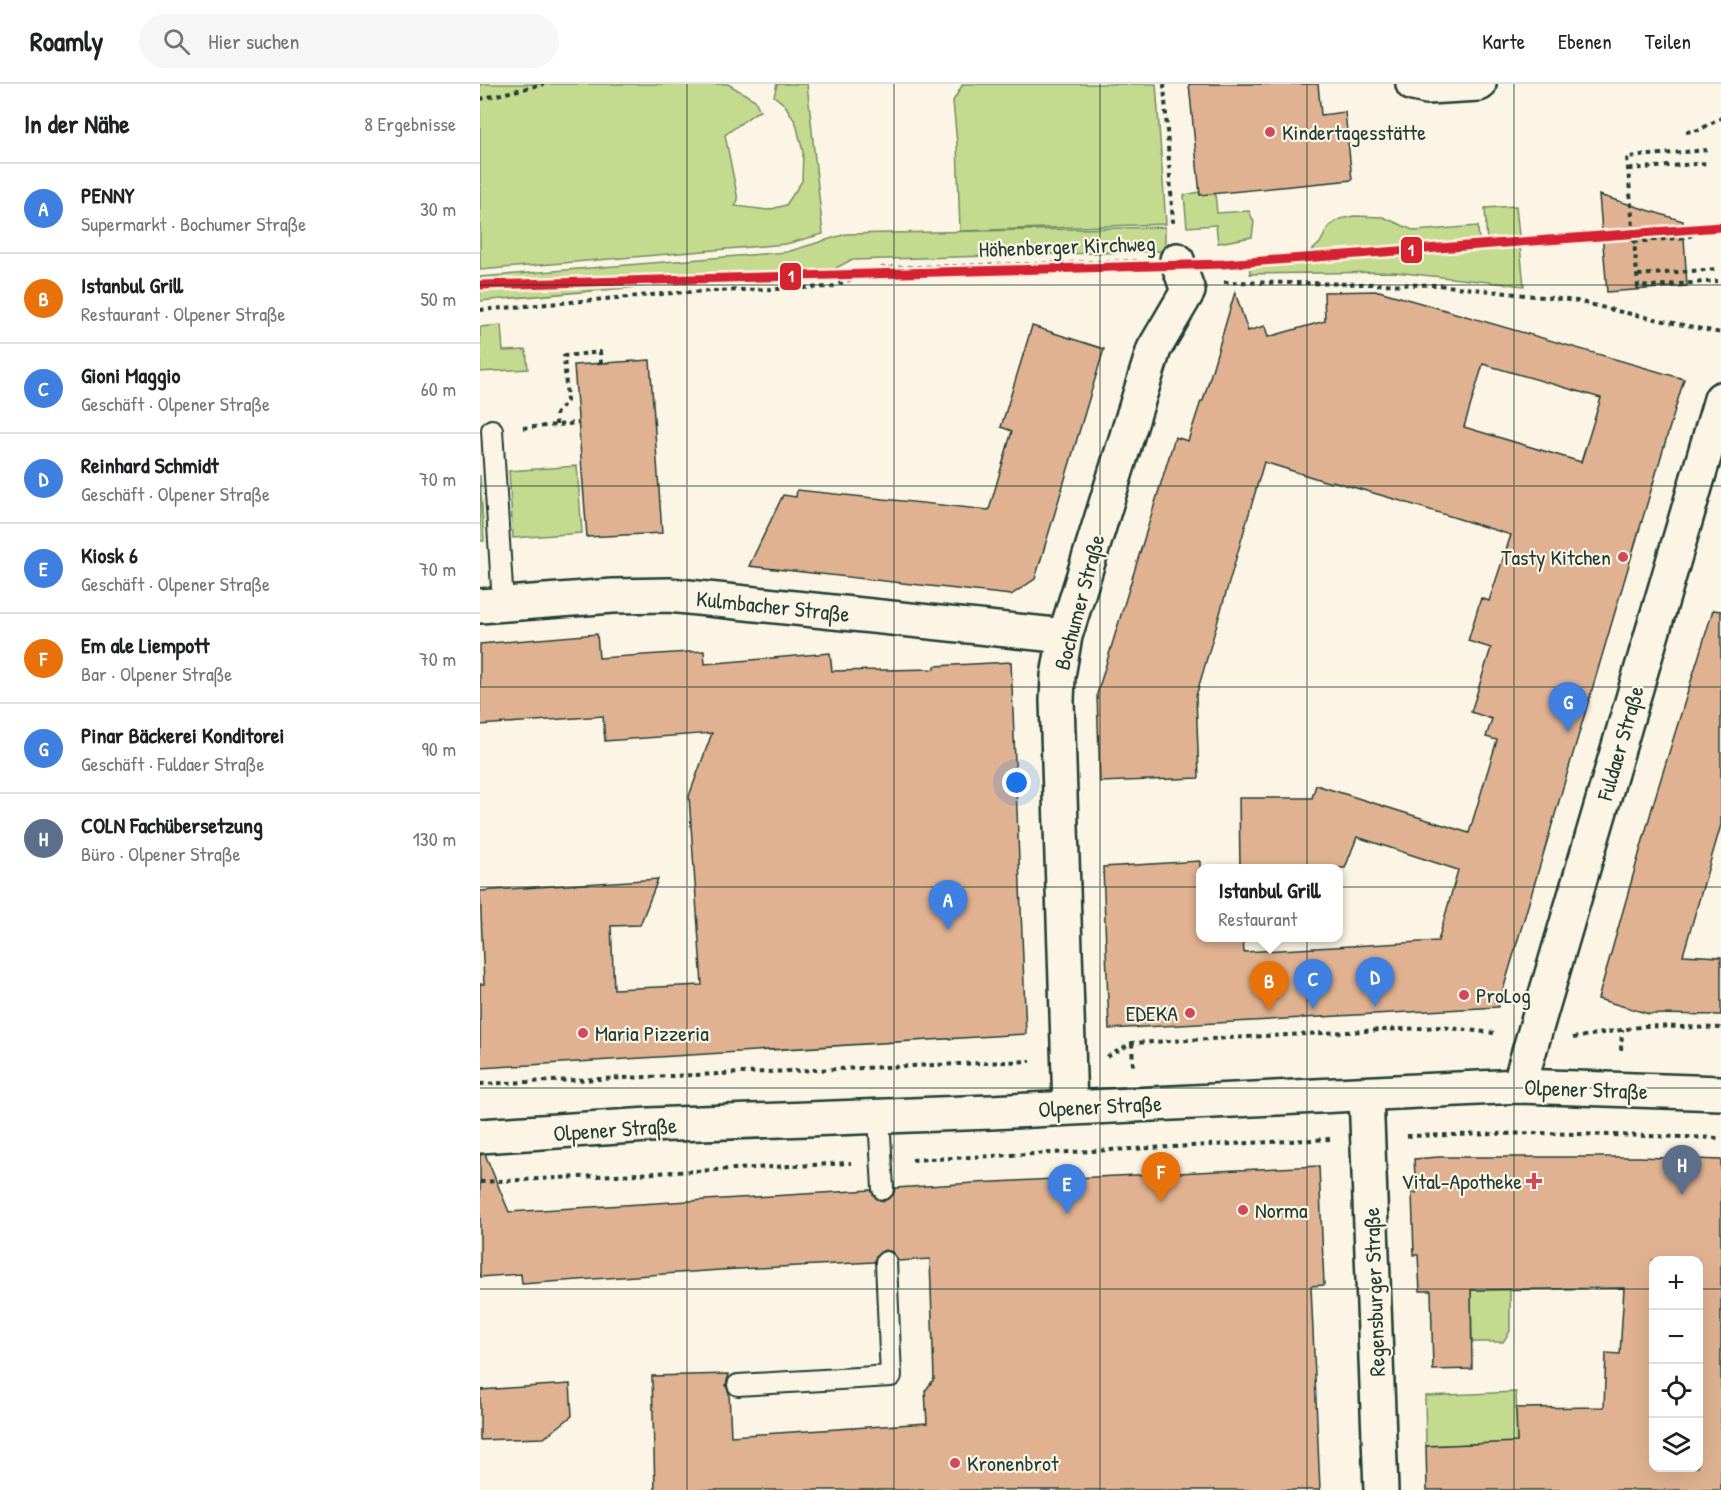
<!DOCTYPE html>
<html lang="de">
<meta charset="utf-8">
<style>
:root{--surface:#fff;--page:#f6f6f6;--text:#202124;--muted:#757577;--line:#e0e0e0;--accent:#111827}
body{margin:0;font-family:"Patrick Hand",sans-serif;background:var(--page);color:var(--text)}
.controls{position:absolute;right:18px;bottom:18px;display:grid;overflow:hidden;border-radius:12px;box-shadow:0 6px 24px #0002}
.controls button{width:54px;height:54px;display:grid;place-items:center;padding:0;border:0;border-bottom:2px solid var(--line);background:var(--surface);color:var(--text);font:30px sans-serif}
.you{position:absolute;left:537px;top:699px;width:21px;height:21px;margin:-15px;border:4px solid #fff;border-radius:50%;background:#1a73e8;box-shadow:0 0 0 9px #1a73e833}
.badge{display:grid;place-items:center;width:39px;height:39px;border-radius:50%;background:var(--accent);color:#fff;font-size:20px;font-weight:700}
.pin{position:absolute;translate:-50% -50px;filter:drop-shadow(0 2px 3px #0008)}
.pin::after{content:'';position:absolute;top:32px;width:21px;height:18px;background:inherit;clip-path:polygon(0 0,100% 0,50% 100%)}
.popup{position:absolute;left:716px;top:780px;width:147px;height:78px;box-sizing:border-box;display:grid;place-content:center;border-radius:12px;background:var(--surface);filter:drop-shadow(0 2px 4px #0005);font-size:20px;white-space:nowrap;color:var(--muted)}
.popup b{font-size:22px;color:var(--text)}
.popup::after{content:'';position:absolute;left:50%;top:100%;margin-left:-12px;border:12px solid transparent;border-top-color:var(--surface)}
.list{margin:0;padding:0;list-style:none}
h2{display:flex;justify-content:space-between;align-items:center;height:78px;margin:0;padding:0 24px;font-size:26px}
h2 small{font-size:20px;font-weight:400;color:var(--muted)}
.list li{display:grid;grid-template-columns:39px 1fr auto;gap:18px;align-items:center;box-sizing:border-box;height:90px;padding:0 24px;border-top:2px solid var(--line)}
.list b{display:block;font-size:22px;white-space:nowrap}
.list p{margin:0;font-size:20px;white-space:nowrap;color:var(--muted)}
.list em{font-size:20px;font-style:normal;color:var(--muted)}
.icon{flex:none;width:33px;height:33px;fill:none;stroke:currentColor;stroke-width:2;stroke-linecap:round;stroke-linejoin:round}
.map{position:relative;flex:none;width:1241px;height:1406px;overflow:hidden}
header{display:flex;align-items:center;gap:36px;box-sizing:border-box;height:84px;padding:0 30px;background:var(--surface);border-bottom:2px solid var(--line)}
header strong{font-size:28px}
nav{display:flex;gap:33px;margin-inline-start:auto;font-size:21px}
.search{width:420px;height:54px;background:var(--page);display:flex;align-items:center;gap:15px;box-sizing:border-box;padding:0 21px;border-radius:33px;color:var(--muted);font-size:22px}
main{display:flex}
aside{flex:1;background:var(--surface)}
.map>svg:first-child{display:block}
</style>
<header>
<strong>Roamly</strong>
<div class="search"><svg class="icon" aria-label="search" viewBox="0 0 24 24"><circle cx="10" cy="10" r="6"/><path d="M15 15l6 6"/></svg>Hier suchen</div>
<nav><a>Karte</a><a>Ebenen</a><a>Teilen</a></nav>
</header>
<main>
<aside>
<h2>In der Nähe<small>8 Ergebnisse</small></h2>
<ul class="list">
<li><span class="badge" style="background:#3f7fe0">A</span><div><b>PENNY</b><p>Supermarkt · Bochumer Straße</p></div><em>30 m</em></li>
<li><span class="badge" style="background:#e8710a">B</span><div><b>Istanbul Grill</b><p>Restaurant · Olpener Straße</p></div><em>50 m</em></li>
<li><span class="badge" style="background:#3f7fe0">C</span><div><b>Gioni Maggio</b><p>Geschäft · Olpener Straße</p></div><em>60 m</em></li>
<li><span class="badge" style="background:#3f7fe0">D</span><div><b>Reinhard Schmidt</b><p>Geschäft · Olpener Straße</p></div><em>70 m</em></li>
<li><span class="badge" style="background:#3f7fe0">E</span><div><b>Kiosk 6</b><p>Geschäft · Olpener Straße</p></div><em>70 m</em></li>
<li><span class="badge" style="background:#e8710a">F</span><div><b>Em ale Liempott</b><p>Bar · Olpener Straße</p></div><em>70 m</em></li>
<li><span class="badge" style="background:#3f7fe0">G</span><div><b>Pinar Bäckerei Konditorei</b><p>Geschäft · Fuldaer Straße</p></div><em>90 m</em></li>
<li><span class="badge" style="background:#5c6f8a">H</span><div><b>COLN Fachübersetzung</b><p>Büro · Olpener Straße</p></div><em>130 m</em></li>
</ul>
</aside>
<div class="map">
<svg width="1241" height="1406" viewBox="0 0 1241 1406">
<rect width="100%" height="100%" fill="#fcf5e5"/>
<filter id="ink" filterUnits="userSpaceOnUse"><feTurbulence type="fractalNoise" baseFrequency=".0167" numOctaves="2"/><feDisplacementMap in="SourceGraphic" scale="12" xChannelSelector="R" yChannelSelector="G"/><feConvolveMatrix kernelMatrix="1 2 1 2 8 2 1 2 1" color-interpolation-filters="sRGB"/></filter>
<g filter="url(#ink)">
<path fill="#c4da8f" stroke="#728c62" stroke-width="1.5" d="M0,0H248L275,16L280,27L275,29L245,51L258,116L255,122L288,126L306,121L322,97L323,68L316,39L305,21L294,12L297,0H327L343,150L306,160L0,186Z
M483,0H676L686,140L480,147L477,60L473,17Z
M720,108V111L735,109L737,129L769,127L774,138L772,153L738,159L736,141L707,143L704,111Z
M1036,122L1044,202L915,188L770,190L769,175L826,172L840,159L849,142L860,135L874,132L903,133L935,147L998,142L999,160L1007,159L1005,124Z
M685,143V167L371,176L337,194L213,198L0,217V193L307,168L366,150Z
M21,241L23,267L46,266L48,285L0,288V243Z
M97,382L102,449L33,454L29,387Z
M0,391L4,457H0Z
M1030,1205V1247L1023,1258H992L991,1206Z
M1036,1308L1038,1370L996,1360L946,1362L945,1312Z"/>
<path fill="#e0b291" stroke="#1f3d34" stroke-width="1.5" fill-rule="evenodd" d="M709,0H838L841,31L865,28L872,96L720,111Z
M1119,111L1203,137L1207,202L1127,208Z
M899,207L1204,295L1018,923L629,945L623,783L720,777V854H763L764,868L958,857L978,786L877,753L865,784H760L759,714H832L836,701L989,749L1017,656L1006,653L1012,635L991,628L1011,564L988,557L1001,514L1009,517L1031,451L921,417L852,397L851,399L784,378L716,612L719,694L620,698L617,610L695,353L708,357L721,317H723L755,208L768,247L785,242L788,253L845,237L844,208ZM1003,280L1121,314L1101,378L984,343Z
M552,242L624,265L555,495L531,511L269,482L303,411L316,413L317,406L509,426L532,347L521,343Z
M170,276L182,449L107,453L94,281Z
M1233,526L1241,527V741L1203,871L1241,873V931L1169,930L1118,915L1175,714Z
M117,550L119,574L224,567L225,580L350,569L352,587L455,585V582L531,578L546,950L0,984V900H4L0,807L178,795L160,841L131,842L134,905L222,901L209,712L232,649L125,657L123,632L0,641V560Z
M5,1070L29,1128L391,1106L397,1115L404,1117L413,1111L415,1104L495,1099L839,1082L844,1201L831,1202L840,1406H175L172,1292L249,1290L246,1301L249,1309L251,1352L447,1339L445,1307L454,1295L450,1175L418,1177L412,1168L405,1166L396,1172L394,1178L240,1186L42,1200L41,1190L0,1193V1071Z
M959,1073H1158L1241,1076V1406H947L946,1362L1037,1358L1036,1324L1124,1323L1126,1269L1140,1270L1144,1204L991,1206L992,1285L953,1286L951,1207H940L938,1171H934L932,1109H936L934,1075ZM1173,1176H1218V1383H1173Z
M90,1300L92,1332L64,1354L0,1356V1306Z"/>
<g fill="none" stroke-linecap="round" stroke-linejoin="round">
<defs>
<path id="service" d="M12,346L23,520
M399,1032L403,1105
M258,1301L411,1292L406,1178"/>
<path id="minor" d="M933,0L947,3L999,0
M0,522L133,512L189,511L585,552
M1039,1002L1241,315
M886,1010L901,1406
M590,1023L577,617L578,592L585,552L674,265L708,207L697,176"/>
<path id="primary" d="M0,1052L169,1041L511,1028L1039,1002L1241,1009"/>
</defs>
<use href="#service" stroke="#1f3d34" stroke-width="24"/>
<use href="#minor" stroke="#1f3d34" stroke-width="38"/>
<use href="#primary" stroke="#1f3d34" stroke-width="38"/>
<path stroke="#1f3d34" stroke-width="4" stroke-dasharray="4.5 4.5" stroke-linecap="butt" d="M684,0L693,139
M0,15L64,0
M1206,48L1219,46L1241,34
M1227,66L1147,73L1158,203L1238,197
M1149,85L1229,79
M1154,158L1207,153L1241,140
M1158,191L1237,185
M744,198L958,201L1097,217L1137,227L1241,249
M0,226L205,208L351,203L400,184L661,177
M76,341V330L87,317L84,272L120,268L121,279
M43,344L99,339
M1093,954L1165,942L1241,944
M652,959L653,982
M1141,966L1142,946
M627,973L652,959L961,943L1014,949
M0,1000L551,977
M927,1052L1060,1049L1241,1054
M432,1076L850,1055
M0,1098L371,1079"/>
<use href="#service" stroke="#fcf5e5" stroke-width="20"/>
<use href="#minor" stroke="#fcf5e5" stroke-width="33"/>
<use href="#primary" stroke="#fcf5e5" stroke-width="33"/>
<defs>
<path id="tram-1" d="M0,201L743,180L1241,143"/>
</defs>
<use href="#tram-1" stroke="#fcf5e5" stroke-width="14"/>
<use href="#tram-1" stroke="#d52330" stroke-width="9"/>
</g>
</g>
<path fill="none" stroke="#1f3d34" stroke-width="1.5" stroke-opacity="0.55" d="M207,0V1406M414,0V1406M620,0V1406M827,0V1406M1034,0V1406M0,201H1241M0,402H1241M0,603H1241M0,803H1241M0,1004H1241M0,1205H1174M1218,1205H1241"/>
<g fill="#d1495b" stroke="#fcf5e5" stroke-width="2">
<circle cx="790" cy="48" r="6"/>
<circle cx="1143" cy="473" r="6"/>
<circle cx="984" cy="911" r="6"/>
<circle cx="710" cy="929" r="6"/>
<circle cx="103" cy="949" r="6"/>
<path d="M1051 1088h6v6h6v6h-6v6h-6v-6h-6v-6h6z"/>
<circle cx="763" cy="1126" r="6"/>
<circle cx="475" cy="1379" r="6"/>
</g>
<g text-anchor="middle" dominant-baseline="central" stroke-width="4.5" stroke-linejoin="round" paint-order="stroke">
<g font-size="22" fill="#1f3d34" stroke="#fcf5e5" text-anchor="start">
<text x="802" y="48">Kindertagesstätte</text>
<text x="1131" y="473" text-anchor="end">Tasty Kitchen</text>
<text x="996" y="911">ProLog</text>
<text x="698" y="929" text-anchor="end">EDEKA</text>
<text x="115" y="949">Maria Pizzeria</text>
<text x="1042" y="1097" text-anchor="end">Vital-Apotheke</text>
<text x="775" y="1126">Norma</text>
<text x="487" y="1379">Kronenbrot</text>
</g>
<g font-size="22" fill="#1f3d34" stroke="#fcf5e5">
<text transform="translate(587 162) rotate(-2)">Höhenberger Kirchweg</text>
<text transform="translate(599 518) rotate(-75)">Bochumer Straße</text>
<text transform="translate(293 522) rotate(6)">Kulmbacher Straße</text>
<text transform="translate(1140 659) rotate(-74)">Fuldaer Straße</text>
<text transform="translate(1106 1005) rotate(2)">Olpener Straße</text>
<text transform="translate(620 1022) rotate(-3)">Olpener Straße</text>
<text transform="translate(135 1045) rotate(-4)">Olpener Straße</text>
<text transform="translate(894 1208) rotate(-92)">Regensburger Straße</text>
</g>
</g>
<g stroke="#fcf5e5" stroke-width="2">
<rect x="920" y="152" width="23" height="28" rx="6" fill="#d52330"/>
<rect x="299" y="178" width="23" height="29" rx="6" fill="#d52330"/>
</g>
<g font-size="16" text-anchor="middle" font-weight="bold" fill="#fff">
<text x="931" y="172">1</text>
<text x="311" y="198">1</text>
</g>
</svg>
<div class="controls">
<button>+</button>
<button>−</button>
<button><svg class="icon" aria-label="locate" viewBox="0 0 24 24"><circle cx="12" cy="12" r="6"/><path d="M12 2v4M12 18v4M2 12h4M18 12h4"/></svg></button>
<button><svg class="icon" aria-label="layers" viewBox="0 0 24 24"><path d="M12 4l9 5-9 5-9-5zM3 14l9 5 9-5"/></svg></button>
</div>
<div class="you"></div>
<div class="pin badge" style="left:468px;top:846px;background:#3f7fe0">A</div>
<div class="pin badge" style="left:789px;top:927px;background:#e8710a">B</div>
<div class="popup"><b>Istanbul Grill</b>Restaurant</div>
<div class="pin badge" style="left:833px;top:925px;background:#3f7fe0">C</div>
<div class="pin badge" style="left:895px;top:923px;background:#3f7fe0">D</div>
<div class="pin badge" style="left:587px;top:1130px;background:#3f7fe0">E</div>
<div class="pin badge" style="left:681px;top:1118px;background:#e8710a">F</div>
<div class="pin badge" style="left:1088px;top:648px;background:#3f7fe0">G</div>
<div class="pin badge" style="left:1202px;top:1111px;background:#5c6f8a">H</div>
</div>
</main>
